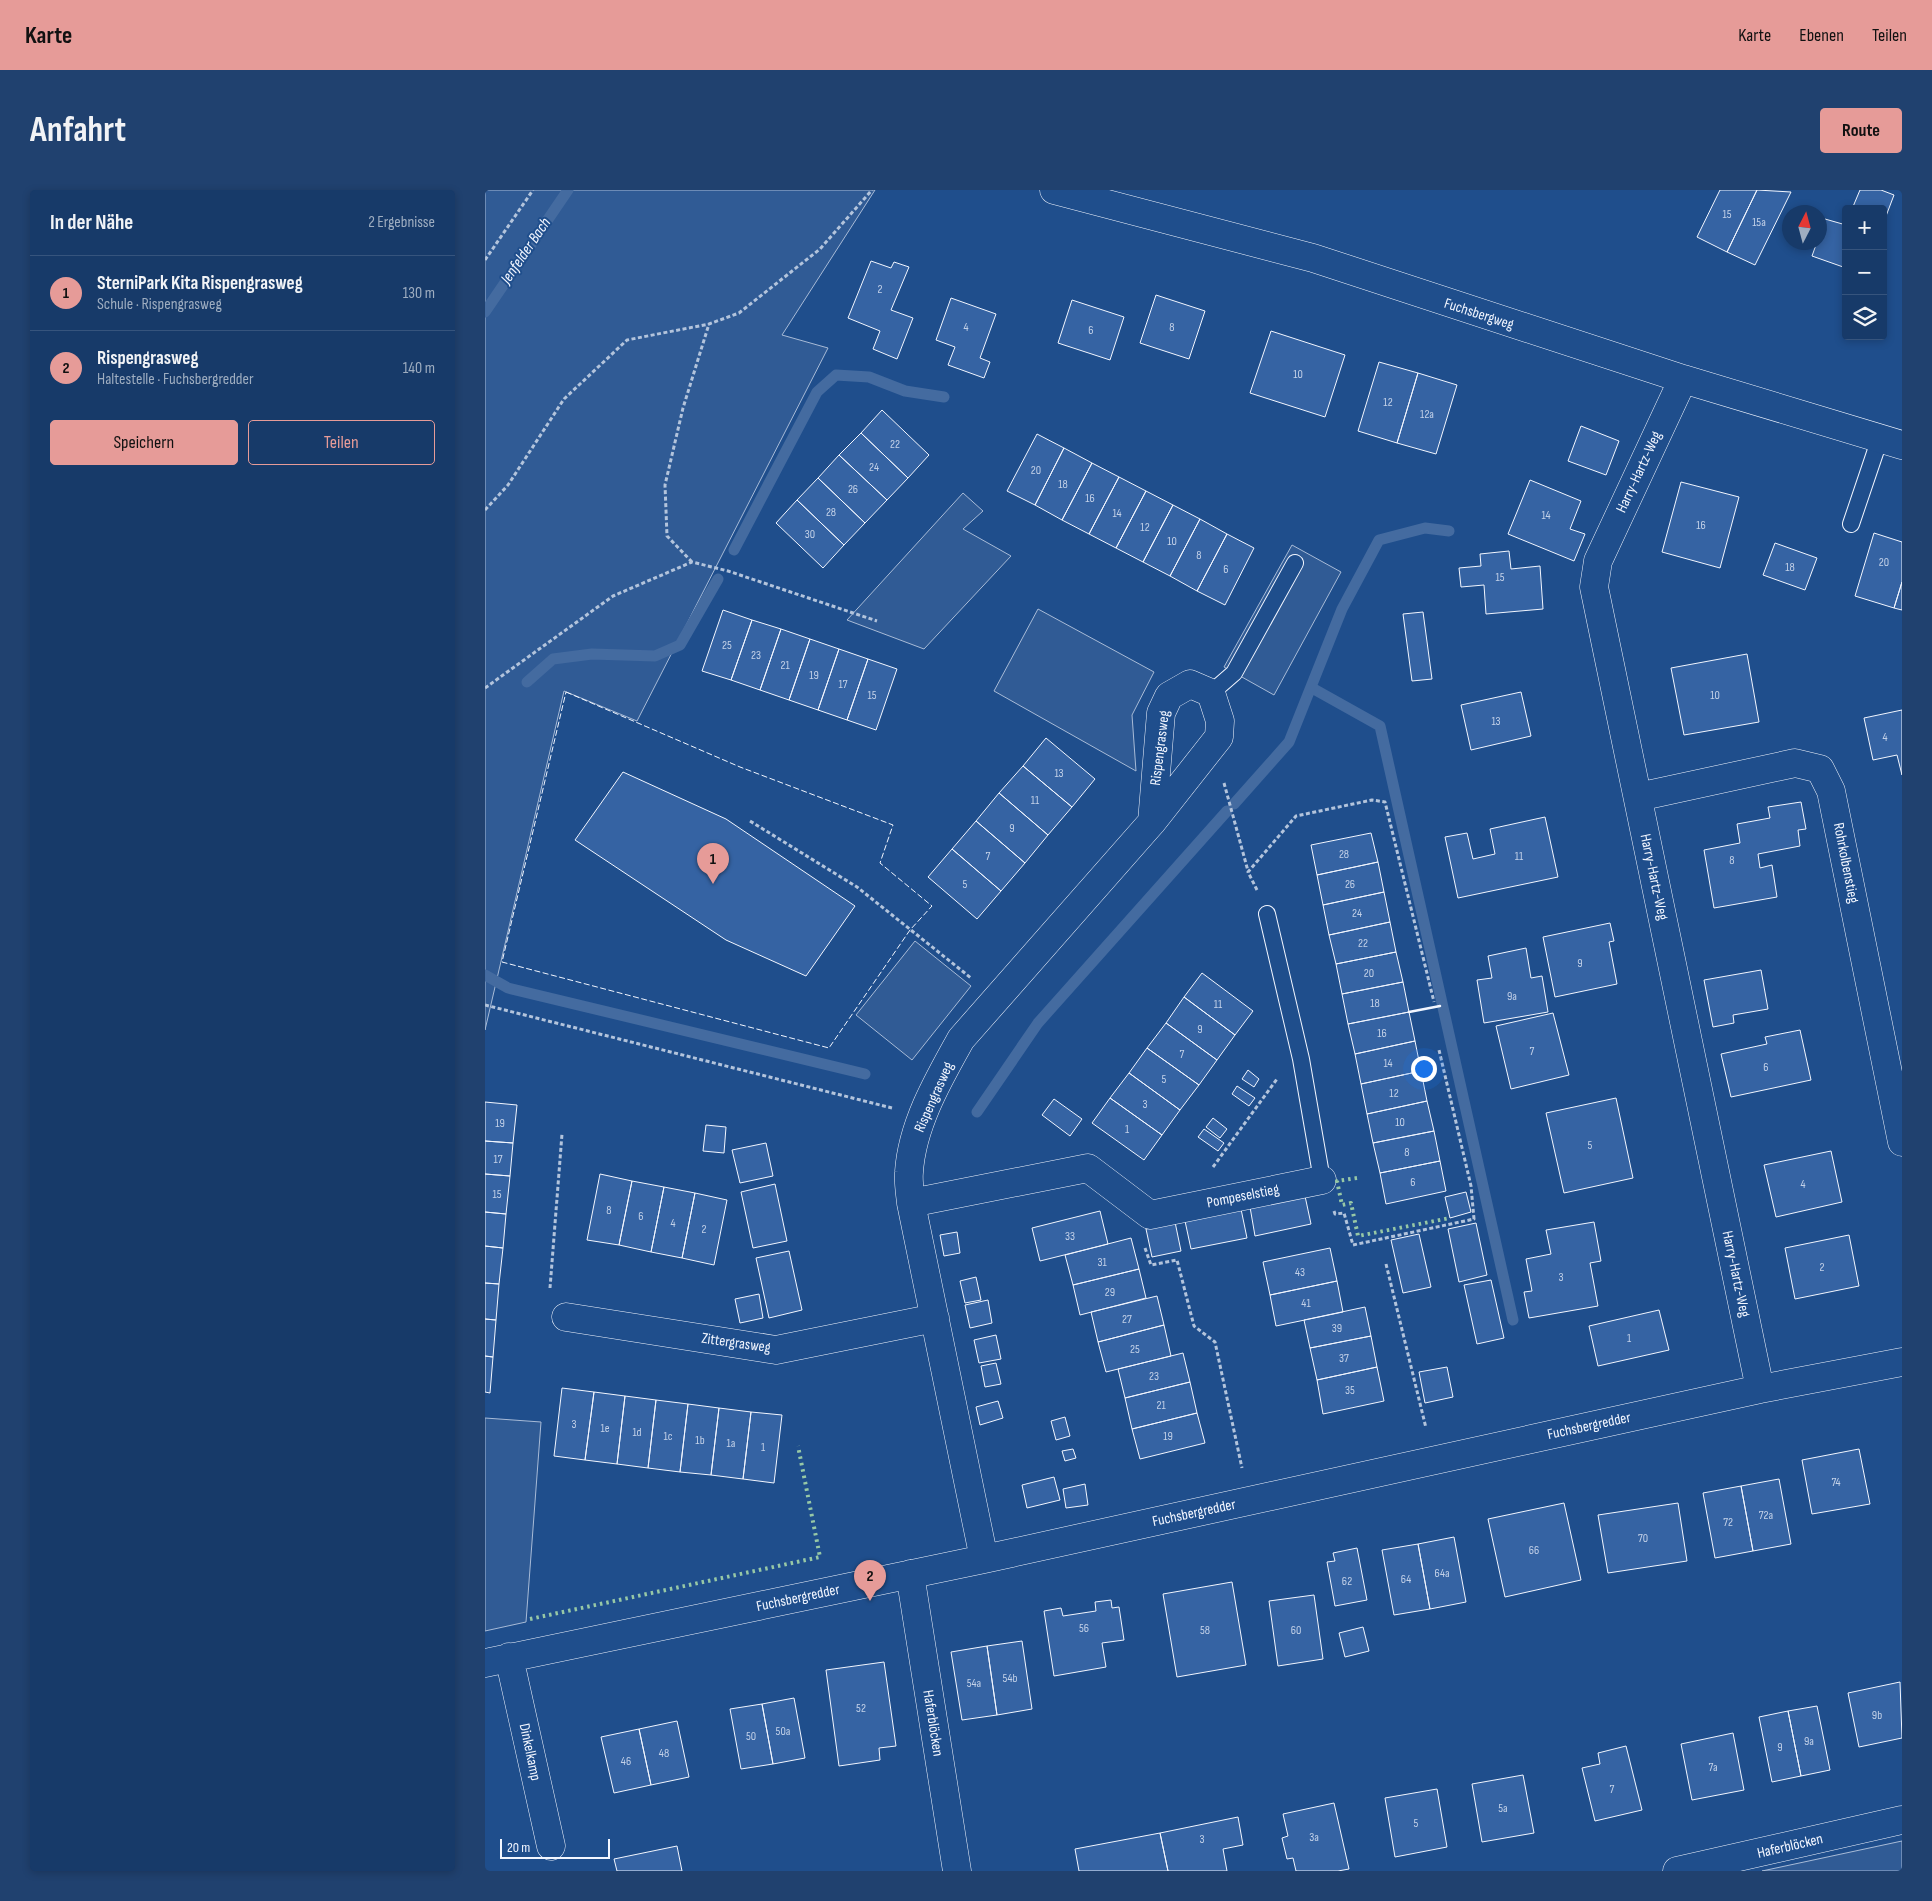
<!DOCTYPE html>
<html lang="de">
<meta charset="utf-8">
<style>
:root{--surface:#173a69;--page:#20416f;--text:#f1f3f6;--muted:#9eadc0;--line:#36547d;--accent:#e69b98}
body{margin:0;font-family:"Sofia Sans Condensed",sans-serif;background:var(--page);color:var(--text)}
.controls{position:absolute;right:15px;top:15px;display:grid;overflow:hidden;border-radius:5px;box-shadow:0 2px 8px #0003}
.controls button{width:45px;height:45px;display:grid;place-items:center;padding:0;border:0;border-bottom:1px solid var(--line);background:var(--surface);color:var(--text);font:25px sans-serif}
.compass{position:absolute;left:1297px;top:15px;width:45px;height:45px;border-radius:50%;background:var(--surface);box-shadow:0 2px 8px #0003;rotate:6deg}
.scale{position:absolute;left:15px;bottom:12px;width:110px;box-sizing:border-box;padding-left:5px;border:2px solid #f2f6ff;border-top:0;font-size:14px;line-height:18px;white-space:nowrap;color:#f2f6ff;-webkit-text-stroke:4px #1f4e8c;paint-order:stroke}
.you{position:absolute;left:938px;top:878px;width:18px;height:18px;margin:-12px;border:4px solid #fff;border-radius:50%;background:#1a73e8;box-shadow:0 0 0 8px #1a73e833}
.badge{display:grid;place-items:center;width:32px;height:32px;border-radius:50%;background:var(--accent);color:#111;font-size:16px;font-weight:700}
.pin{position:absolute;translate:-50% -41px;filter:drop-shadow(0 1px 2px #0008)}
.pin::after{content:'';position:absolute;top:26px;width:18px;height:15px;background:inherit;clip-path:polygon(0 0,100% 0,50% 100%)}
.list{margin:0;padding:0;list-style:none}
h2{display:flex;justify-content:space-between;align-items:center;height:65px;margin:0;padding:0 20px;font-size:21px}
h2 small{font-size:16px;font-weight:400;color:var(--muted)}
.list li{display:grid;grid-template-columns:32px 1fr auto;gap:15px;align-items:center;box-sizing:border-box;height:75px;padding:0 20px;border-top:1px solid var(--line)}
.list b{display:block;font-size:19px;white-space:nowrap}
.list p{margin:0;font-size:16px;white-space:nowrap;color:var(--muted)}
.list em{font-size:16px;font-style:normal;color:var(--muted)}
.actions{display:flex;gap:10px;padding:15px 20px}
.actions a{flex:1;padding:11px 0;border:1px solid var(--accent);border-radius:5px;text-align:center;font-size:18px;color:var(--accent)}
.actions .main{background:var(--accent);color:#111}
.icon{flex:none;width:28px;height:28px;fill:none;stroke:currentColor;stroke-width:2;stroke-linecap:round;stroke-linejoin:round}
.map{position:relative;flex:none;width:1417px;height:1681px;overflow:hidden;border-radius:5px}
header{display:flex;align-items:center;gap:30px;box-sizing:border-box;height:70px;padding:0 25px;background:var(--accent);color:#111}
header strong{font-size:24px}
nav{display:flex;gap:28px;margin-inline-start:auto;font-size:18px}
.intro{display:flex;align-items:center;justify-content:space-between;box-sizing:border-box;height:120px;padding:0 30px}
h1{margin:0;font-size:35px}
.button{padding:12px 22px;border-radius:5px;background:var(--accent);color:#111;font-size:18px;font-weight:700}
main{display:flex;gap:30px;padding:0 30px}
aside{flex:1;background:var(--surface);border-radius:5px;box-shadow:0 2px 8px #0003}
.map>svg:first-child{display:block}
</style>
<header>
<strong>Karte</strong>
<nav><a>Karte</a><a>Ebenen</a><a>Teilen</a></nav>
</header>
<div class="intro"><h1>Anfahrt</h1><a class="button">Route</a></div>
<main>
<aside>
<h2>In der Nähe<small>2 Ergebnisse</small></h2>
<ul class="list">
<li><span class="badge">1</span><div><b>SterniPark Kita Rispengrasweg</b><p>Schule · Rispengrasweg</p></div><em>130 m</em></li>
<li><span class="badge">2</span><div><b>Rispengrasweg</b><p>Haltestelle · Fuchsbergredder</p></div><em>140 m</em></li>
</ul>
<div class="actions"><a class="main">Speichern</a><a>Teilen</a></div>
</aside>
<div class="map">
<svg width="1417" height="1681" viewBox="0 0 1417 1681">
<rect width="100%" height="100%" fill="#1f4e8c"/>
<path fill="#305b95" stroke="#a8bbd7" d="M0,0H390L297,145L343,158L152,531L79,501L0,840Z
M478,303L498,321L478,339L526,366L439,459L362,430Z
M807,355L856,382L789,505L739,477Z
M553,419L669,482L647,525L651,581L509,501Z
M430,751L486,796L427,870L371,825Z
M0,1228L56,1232L41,1432L0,1441Z
M1417,1651V1681H1277Z"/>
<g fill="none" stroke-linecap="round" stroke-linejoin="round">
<path stroke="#446ba0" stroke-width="11" d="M0,122L83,0
M249,360L332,202L351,185L384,187L420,201L459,207
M42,492L68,469L107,464L170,466L195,455L233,389
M827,498L895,536L1028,1130
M749,614L804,552L857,419L894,350L940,338L964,341
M0,785L23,798L380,884
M492,922L553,833L742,621"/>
</g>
<path fill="#3563a3" stroke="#f2f6ff" d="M1235,0H1272L1242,62L1212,47Z
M1272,0L1306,2L1270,75L1242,62Z
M1375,0H1396L1409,5L1398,34V19H1367Z
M1340,29L1361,35V78L1327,66L1332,52H1334V44Z
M386,71L406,78L409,72L424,77L406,120L428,128L412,169L388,159L395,141L363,128Z
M671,105L720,121L704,169L655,153Z
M466,108L511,124L495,168L505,172L499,188L463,175L470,157L451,150Z
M587,110L639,127L625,170L573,153Z
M786,141L860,165L840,227L765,203Z
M894,172L933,183L912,253L873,241Z
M933,183L972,195L951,264L912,253Z
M397,220L444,265L423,288L376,243Z
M1096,236L1134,251L1121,285L1083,271Z
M376,243L423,288L402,310L354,265Z
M552,244L579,258L550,315L522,301Z
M579,258L607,273L577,330L550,315Z
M354,265L402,310L380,333L333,288Z
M607,273L634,287L604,344L577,330Z
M634,287L661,301L631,358L604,344Z
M333,288L380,333L359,355L312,310Z
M1045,290L1096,311L1085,339L1100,344L1089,371L1023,344Z
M1196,292L1254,307L1235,378L1177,362Z
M661,301L688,315L658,372L631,358Z
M312,310L359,355L338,378L291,333Z
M688,315L715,329L685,386L658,372Z
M715,329L742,344L712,401L685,386Z
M1389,343L1417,352V392L1409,418L1370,406Z
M742,344L769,358L740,415L712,401Z
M1290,353L1332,368L1320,400L1278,385Z
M1024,361L1026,379L1055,376L1058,419L1001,424L999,395L976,397L974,378L996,376L995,364Z
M1417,392V420L1409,418Z
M238,420L267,430L246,490L217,481Z
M938,422L947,489L927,491L918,424Z
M267,430L296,439L275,500L246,490Z
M296,439L325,449L304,510L275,500Z
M325,449L354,459L333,520L304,510Z
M354,459L383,469L362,530L333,520Z
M1262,464L1274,532L1199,545L1186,478Z
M383,469L412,479L391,540L362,530Z
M1036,502L1046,546L986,560L976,515Z
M1417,520V585L1412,565L1388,570L1379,528Z
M561,548L610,589L587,617L538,576Z
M538,576L587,617L563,645L514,603Z
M138,582L241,629L370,716L321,786L241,750L90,650Z
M514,603L563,645L540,673L491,631Z
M1316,612L1321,639L1313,640L1315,656L1273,664L1275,678L1287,675L1292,707L1229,718L1219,660L1255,653L1252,634L1285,628L1283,617Z
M1060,627L1073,687L973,708L960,647L982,643L988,669L1010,664L1005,639Z
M491,631L540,673L516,701L467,659Z
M886,643L893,672L832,685L826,655Z
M467,659L516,701L492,729L443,687Z
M893,672L899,702L838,715L832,685Z
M899,702L905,732L844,745L838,715Z
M905,732L911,762L851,774L844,745Z
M1125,733L1129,751L1124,752L1132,794L1070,807L1058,747Z
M1041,758L1046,788L1057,786L1063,822L999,833L992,790L1007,788L1003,766Z
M911,762L918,792L857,804L851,774Z
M1276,780L1283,819L1248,825L1249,833L1228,837L1219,790Z
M717,783L768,821L750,845L699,807Z
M918,792L924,822L863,834L857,804Z
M699,807L750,845L732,870L681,833Z
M924,822L930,851L870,864L863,834Z
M1068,823L1084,885L1026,899L1011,836Z
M681,833L732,870L714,895L662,858Z
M1315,840L1326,890L1246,907L1236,864L1282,854L1280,847Z
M930,851L936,881L876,894L870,864Z
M662,858L714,895L695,920L644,883Z
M763,880L774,889L769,897L757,889Z
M936,881L942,911L882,924L876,894Z
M644,883L695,920L677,945L625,908Z
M752,896L770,908L764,916L747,904Z
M625,908L677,945L659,970L607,933Z
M1131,908L1148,988L1079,1003L1061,923Z
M569,909L597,929L585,946L557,925Z
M942,911L949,941L888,953L882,924Z
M0,912L32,915L28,953L0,951Z
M728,928L742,939L735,948L721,937Z
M221,935L241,937L239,963L218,961Z
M719,939L739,953L733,961L713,947Z
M949,941L955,971L895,983L888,953Z
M0,951L28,953L25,986L0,984Z
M281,953L288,986L255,993L247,960Z
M1346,961L1357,1012L1291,1027L1279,975Z
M955,971L961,1001L901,1014L895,983Z
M0,984L25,986L21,1024L0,1022Z
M115,984L147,991L134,1055L102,1050Z
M147,991L179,997L166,1062L134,1055Z
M290,994L302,1051L268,1058L256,1002Z
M179,997L210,1003L197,1068L166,1062Z
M981,1002L986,1022L965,1028L960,1007Z
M210,1003L242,1010L229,1075L197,1068Z
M820,1006L826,1034L770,1046L765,1017Z
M756,1019L762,1048L706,1059L700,1031Z
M615,1021L623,1054L555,1071L547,1038Z
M0,1022L21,1024L18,1058L0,1056Z
M690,1032L696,1061L667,1067L661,1039Z
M1109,1032L1116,1071L1105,1073L1113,1116L1044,1128L1039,1102L1047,1101L1041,1069L1066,1064L1061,1040Z
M991,1033L1002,1085L974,1092L963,1039Z
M472,1042L475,1063L459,1066L455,1045Z
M934,1044L946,1097L918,1103L906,1050Z
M1364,1045L1374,1096L1310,1109L1300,1058Z
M646,1048L654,1079L588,1095L580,1065Z
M0,1056L18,1058L14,1094L0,1093Z
M845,1058L852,1091L785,1105L778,1072Z
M304,1061L317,1120L284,1128L271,1068Z
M654,1079L661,1108L595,1125L588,1095Z
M491,1087L496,1110L480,1113L475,1091Z
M1006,1090L1019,1148L992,1154L979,1095Z
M852,1091L858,1122L791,1136L785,1105Z
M0,1093L14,1094L11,1130L0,1129Z
M274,1104L278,1128L255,1133L250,1109Z
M672,1106L679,1135L613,1152L606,1122Z
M503,1110L507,1133L485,1138L480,1115Z
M880,1117L886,1146L825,1158L819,1130Z
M1174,1120L1184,1160L1113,1176L1104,1136Z
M0,1129L11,1130L8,1167L0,1166Z
M679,1135L686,1166L621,1182L613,1152Z
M511,1145L516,1169L494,1173L489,1150Z
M886,1146L892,1177L832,1190L825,1158Z
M698,1163L705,1192L640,1208L633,1179Z
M0,1166L8,1167L5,1203L0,1202Z
M511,1173L516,1194L500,1197L496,1176Z
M892,1177L899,1211L838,1224L832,1190Z
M962,1177L968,1207L940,1213L934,1182Z
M705,1192L712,1223L647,1239L640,1208Z
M77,1198L109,1202L100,1270L69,1266Z
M109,1202L140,1206L132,1274L100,1270Z
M140,1206L171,1210L163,1278L132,1274Z
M171,1210L203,1214L195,1282L163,1278Z
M513,1211L518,1228L495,1235L491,1217Z
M203,1214L234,1218L226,1285L195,1282Z
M234,1218L266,1222L258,1289L226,1285Z
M266,1222L297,1225L289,1293L258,1289Z
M712,1223L720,1253L655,1269L647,1239Z
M580,1227L585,1246L571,1250L566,1231Z
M588,1259L591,1268L580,1271L577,1261Z
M1374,1259L1385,1314L1327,1324L1317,1270Z
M569,1287L575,1310L542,1318L537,1295Z
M1294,1289L1306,1354L1268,1361L1256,1296Z
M600,1294L603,1315L581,1318L578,1299Z
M1256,1296L1268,1361L1230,1368L1218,1303Z
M1079,1313L1096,1390L1020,1407L1003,1329Z
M1193,1313L1202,1371L1123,1383L1113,1325Z
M969,1347L981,1412L945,1419L933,1354Z
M933,1354L945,1419L909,1425L897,1360Z
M872,1358L882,1410L850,1416L842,1372L850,1371L848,1363Z
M747,1392L761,1475L692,1487L678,1404Z
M829,1405L838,1469L793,1476L784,1411Z
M626,1410L627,1418L634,1417L639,1450L617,1453L621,1477L569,1486L559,1421L576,1418L578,1426L611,1421L610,1412Z
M878,1437L884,1461L860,1467L854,1443Z
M537,1451L547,1519L512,1525L502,1456Z
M502,1456L512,1525L477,1530L466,1462Z
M399,1472L411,1556L394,1558L395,1570L354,1576L341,1480Z
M1415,1492L1417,1548L1374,1557L1363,1503Z
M309,1508L320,1568L288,1574L277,1514Z
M277,1514L288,1574L256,1579L245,1519Z
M1332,1516L1345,1580L1316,1586L1303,1521Z
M1303,1521L1316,1586L1287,1592L1274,1527Z
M192,1531L204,1587L166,1595L154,1539Z
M154,1539L166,1595L129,1603L116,1547Z
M1248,1543L1259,1600L1207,1610L1196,1554Z
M1141,1556L1157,1620L1110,1631L1097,1578L1115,1574L1113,1563Z
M1038,1585L1049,1643L997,1652L987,1594Z
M952,1599L962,1657L910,1667L900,1608Z
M849,1613L864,1679L853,1681H811L808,1668L802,1669L797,1648L803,1646L798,1624Z
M753,1627L758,1655L738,1659L742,1681H683L675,1643Z
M675,1643L683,1681H594L590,1659Z
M192,1656L197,1681H132L129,1669Z"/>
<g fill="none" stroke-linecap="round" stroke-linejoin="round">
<defs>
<path id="service" d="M1366,334L1395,248
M726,503L749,483L810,373
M782,724L816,869L837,990"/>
<path id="minor" d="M569,0L828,68L1198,189L1417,255
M1198,189L1113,371L1109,397L1275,1199
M1153,607L1310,573L1335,579L1346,601L1417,952
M426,1013L603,978L665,1025L837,990
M81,1127L291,1160L450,1128
M499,1369L426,1013C425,1003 423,992 424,982C427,935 453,890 476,849L667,632L734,547L735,531L726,503L705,494L684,506L676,523L667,632
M425,1384L472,1681
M24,1467L66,1656
M0,1473L499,1369L1275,1199L1417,1172
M1192,1681L1417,1630"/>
</defs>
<use href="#service" stroke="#f2f6ff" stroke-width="18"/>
<use href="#minor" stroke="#f2f6ff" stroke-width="29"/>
<path stroke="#b3c4dc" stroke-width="3" stroke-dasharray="4 2.5" stroke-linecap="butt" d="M0,70L48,0
M0,320L23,295L79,209L142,150L224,134L254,123L335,59L387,0
M207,372L182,346L180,295L198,218L224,134
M0,498L128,406L207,372L243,381L392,431
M739,593L763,681
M265,631L372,697L486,788
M772,700L763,682L811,626L887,610L900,612L949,812
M0,815L407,918
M728,977L792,889
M849,1021L850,1024L859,1023L868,1055L989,1029L986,996L954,860
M660,1058L666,1075L692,1070L709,1136L730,1152L757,1278
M901,1074L941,1238
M65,1098L77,944"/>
<use href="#service" stroke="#1f4e8c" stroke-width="16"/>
<use href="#minor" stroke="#1f4e8c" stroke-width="28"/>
<path stroke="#97c8a6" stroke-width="4" stroke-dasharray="2.5 4" stroke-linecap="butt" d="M872,988L852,991L857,1015L866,1013L873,1046L965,1028
M45,1429L335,1367L313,1256"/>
<path stroke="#f2f6ff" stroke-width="1" stroke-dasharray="6 2.5" stroke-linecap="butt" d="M81,502L255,577L408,635L395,673L447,716L425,740L344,858L17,772Z"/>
<path stroke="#f2f6ff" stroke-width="2.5" d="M924,822L955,816"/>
</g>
<g text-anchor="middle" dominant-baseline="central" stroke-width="4" stroke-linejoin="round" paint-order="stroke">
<g font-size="12" fill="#c3d1e8">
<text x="1242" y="24">15</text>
<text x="1274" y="32">15a</text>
<text x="395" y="99">2</text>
<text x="481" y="137">4</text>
<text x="687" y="137">8</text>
<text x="606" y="140">6</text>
<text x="813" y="184">10</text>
<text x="903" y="212">12</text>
<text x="942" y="224">12a</text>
<text x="410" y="254">22</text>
<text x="389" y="277">24</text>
<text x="551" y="280">20</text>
<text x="578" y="294">18</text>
<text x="368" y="299">26</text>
<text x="605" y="308">16</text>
<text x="346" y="322">28</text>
<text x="632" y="323">14</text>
<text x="1061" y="325">14</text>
<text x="1216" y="335">16</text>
<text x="660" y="337">12</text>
<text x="325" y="344">30</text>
<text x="687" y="351">10</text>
<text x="714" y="365">8</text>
<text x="1399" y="372">20</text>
<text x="1305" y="377">18</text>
<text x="741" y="379">6</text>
<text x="1015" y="387">15</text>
<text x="242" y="455">25</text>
<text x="271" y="465">23</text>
<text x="300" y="475">21</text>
<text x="329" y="485">19</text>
<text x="358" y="494">17</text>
<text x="387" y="505">15</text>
<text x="1230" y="505">10</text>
<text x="1011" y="531">13</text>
<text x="1400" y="547">4</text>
<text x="574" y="583">13</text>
<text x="550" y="610">11</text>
<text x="527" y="638">9</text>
<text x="859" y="664">28</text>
<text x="503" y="666">7</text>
<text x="1034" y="666">11</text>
<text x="1247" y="670">8</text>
<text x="480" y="694">5</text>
<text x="865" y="694">26</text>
<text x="872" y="723">24</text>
<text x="878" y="753">22</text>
<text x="1095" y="773">9</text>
<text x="884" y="783">20</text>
<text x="1027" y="806">9a</text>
<text x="890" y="813">18</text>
<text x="733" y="814">11</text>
<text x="715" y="839">9</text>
<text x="897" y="843">16</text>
<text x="1047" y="861">7</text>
<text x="697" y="864">7</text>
<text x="903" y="873">14</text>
<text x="1281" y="877">6</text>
<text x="679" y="889">5</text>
<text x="909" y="903">12</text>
<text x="660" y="914">3</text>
<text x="915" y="932">10</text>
<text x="15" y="933">19</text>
<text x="642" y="939">1</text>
<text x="1105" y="955">5</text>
<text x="922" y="962">8</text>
<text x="13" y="969">17</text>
<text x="928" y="992">6</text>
<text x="1318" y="994">4</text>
<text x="12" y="1004">15</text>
<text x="124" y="1020">8</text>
<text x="156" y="1026">6</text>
<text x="188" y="1033">4</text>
<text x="219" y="1039">2</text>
<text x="585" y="1046">33</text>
<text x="617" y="1072">31</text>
<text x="1337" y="1077">2</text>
<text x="815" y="1082">43</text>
<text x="1076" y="1087">3</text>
<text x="625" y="1102">29</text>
<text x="821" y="1113">41</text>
<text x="642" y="1129">27</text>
<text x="852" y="1138">39</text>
<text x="1144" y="1148">1</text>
<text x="650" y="1159">25</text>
<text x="859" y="1168">37</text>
<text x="669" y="1186">23</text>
<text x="865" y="1200">35</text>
<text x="676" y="1215">21</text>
<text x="89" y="1234">3</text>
<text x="120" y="1238">1e</text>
<text x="152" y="1242">1d</text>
<text x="183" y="1246">1c</text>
<text x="683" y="1246">19</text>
<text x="215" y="1250">1b</text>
<text x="246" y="1253">1a</text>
<text x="278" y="1257">1</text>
<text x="1351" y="1292">74</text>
<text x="1281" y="1325">72a</text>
<text x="1243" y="1332">72</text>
<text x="1158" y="1348">70</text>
<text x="1049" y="1360">66</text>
<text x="957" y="1383">64a</text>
<text x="921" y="1389">64</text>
<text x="862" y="1391">62</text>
<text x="599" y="1438">56</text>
<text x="720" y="1440">58</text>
<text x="811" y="1440">60</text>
<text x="525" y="1488">54b</text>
<text x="489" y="1493">54a</text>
<text x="376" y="1518">52</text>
<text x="1392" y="1525">9b</text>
<text x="298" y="1541">50a</text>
<text x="266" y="1546">50</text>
<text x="1324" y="1551">9a</text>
<text x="1295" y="1557">9</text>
<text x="179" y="1563">48</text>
<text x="141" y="1571">46</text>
<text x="1228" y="1577">7a</text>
<text x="1127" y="1599">7</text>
<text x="1018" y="1618">5a</text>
<text x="931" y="1633">5</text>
<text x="829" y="1647">3a</text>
<text x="717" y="1649">3</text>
</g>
<g font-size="15" fill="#f2f6ff" stroke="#1f4e8c">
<text transform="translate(994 124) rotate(18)">Fuchsbergweg</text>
<text transform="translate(1154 282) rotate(-65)">Harry-Hartz-Weg</text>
<text transform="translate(675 558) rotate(-83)">Rispengrasweg</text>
<text transform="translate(1361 673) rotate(79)">Rohrkolbenstieg</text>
<text transform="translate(1169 687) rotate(78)">Harry-Hartz-Weg</text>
<text transform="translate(449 907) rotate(-66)">Rispengrasweg</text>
<text transform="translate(758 1006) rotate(-11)">Pompeselstieg</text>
<text transform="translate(1251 1084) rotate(78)">Harry-Hartz-Weg</text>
<text transform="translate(251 1153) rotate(8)">Zittergrasweg</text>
<text transform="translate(1104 1236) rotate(-12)">Fuchsbergredder</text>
<text transform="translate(709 1323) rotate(-12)">Fuchsbergredder</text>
<text transform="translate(313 1408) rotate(-12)">Fuchsbergredder</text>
<text transform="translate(448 1533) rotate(81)">Haferblöcken</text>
<text transform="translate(45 1562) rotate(78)">Dinkelkamp</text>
<text transform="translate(1305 1656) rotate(-13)">Haferblöcken</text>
</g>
<g font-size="16" font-style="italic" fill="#f2f6ff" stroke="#1f4e8c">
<text transform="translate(41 61) rotate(-56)">Jenfelder Bach</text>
</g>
</g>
</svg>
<div class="controls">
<button>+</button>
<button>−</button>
<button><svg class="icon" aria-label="layers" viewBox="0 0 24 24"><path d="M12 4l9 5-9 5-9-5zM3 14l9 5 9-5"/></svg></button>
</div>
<svg class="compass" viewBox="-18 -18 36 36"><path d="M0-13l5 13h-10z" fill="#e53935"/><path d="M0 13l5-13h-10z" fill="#9eadc0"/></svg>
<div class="scale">20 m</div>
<div class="you"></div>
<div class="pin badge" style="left:228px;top:694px">1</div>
<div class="pin badge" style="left:385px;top:1411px">2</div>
</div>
</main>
